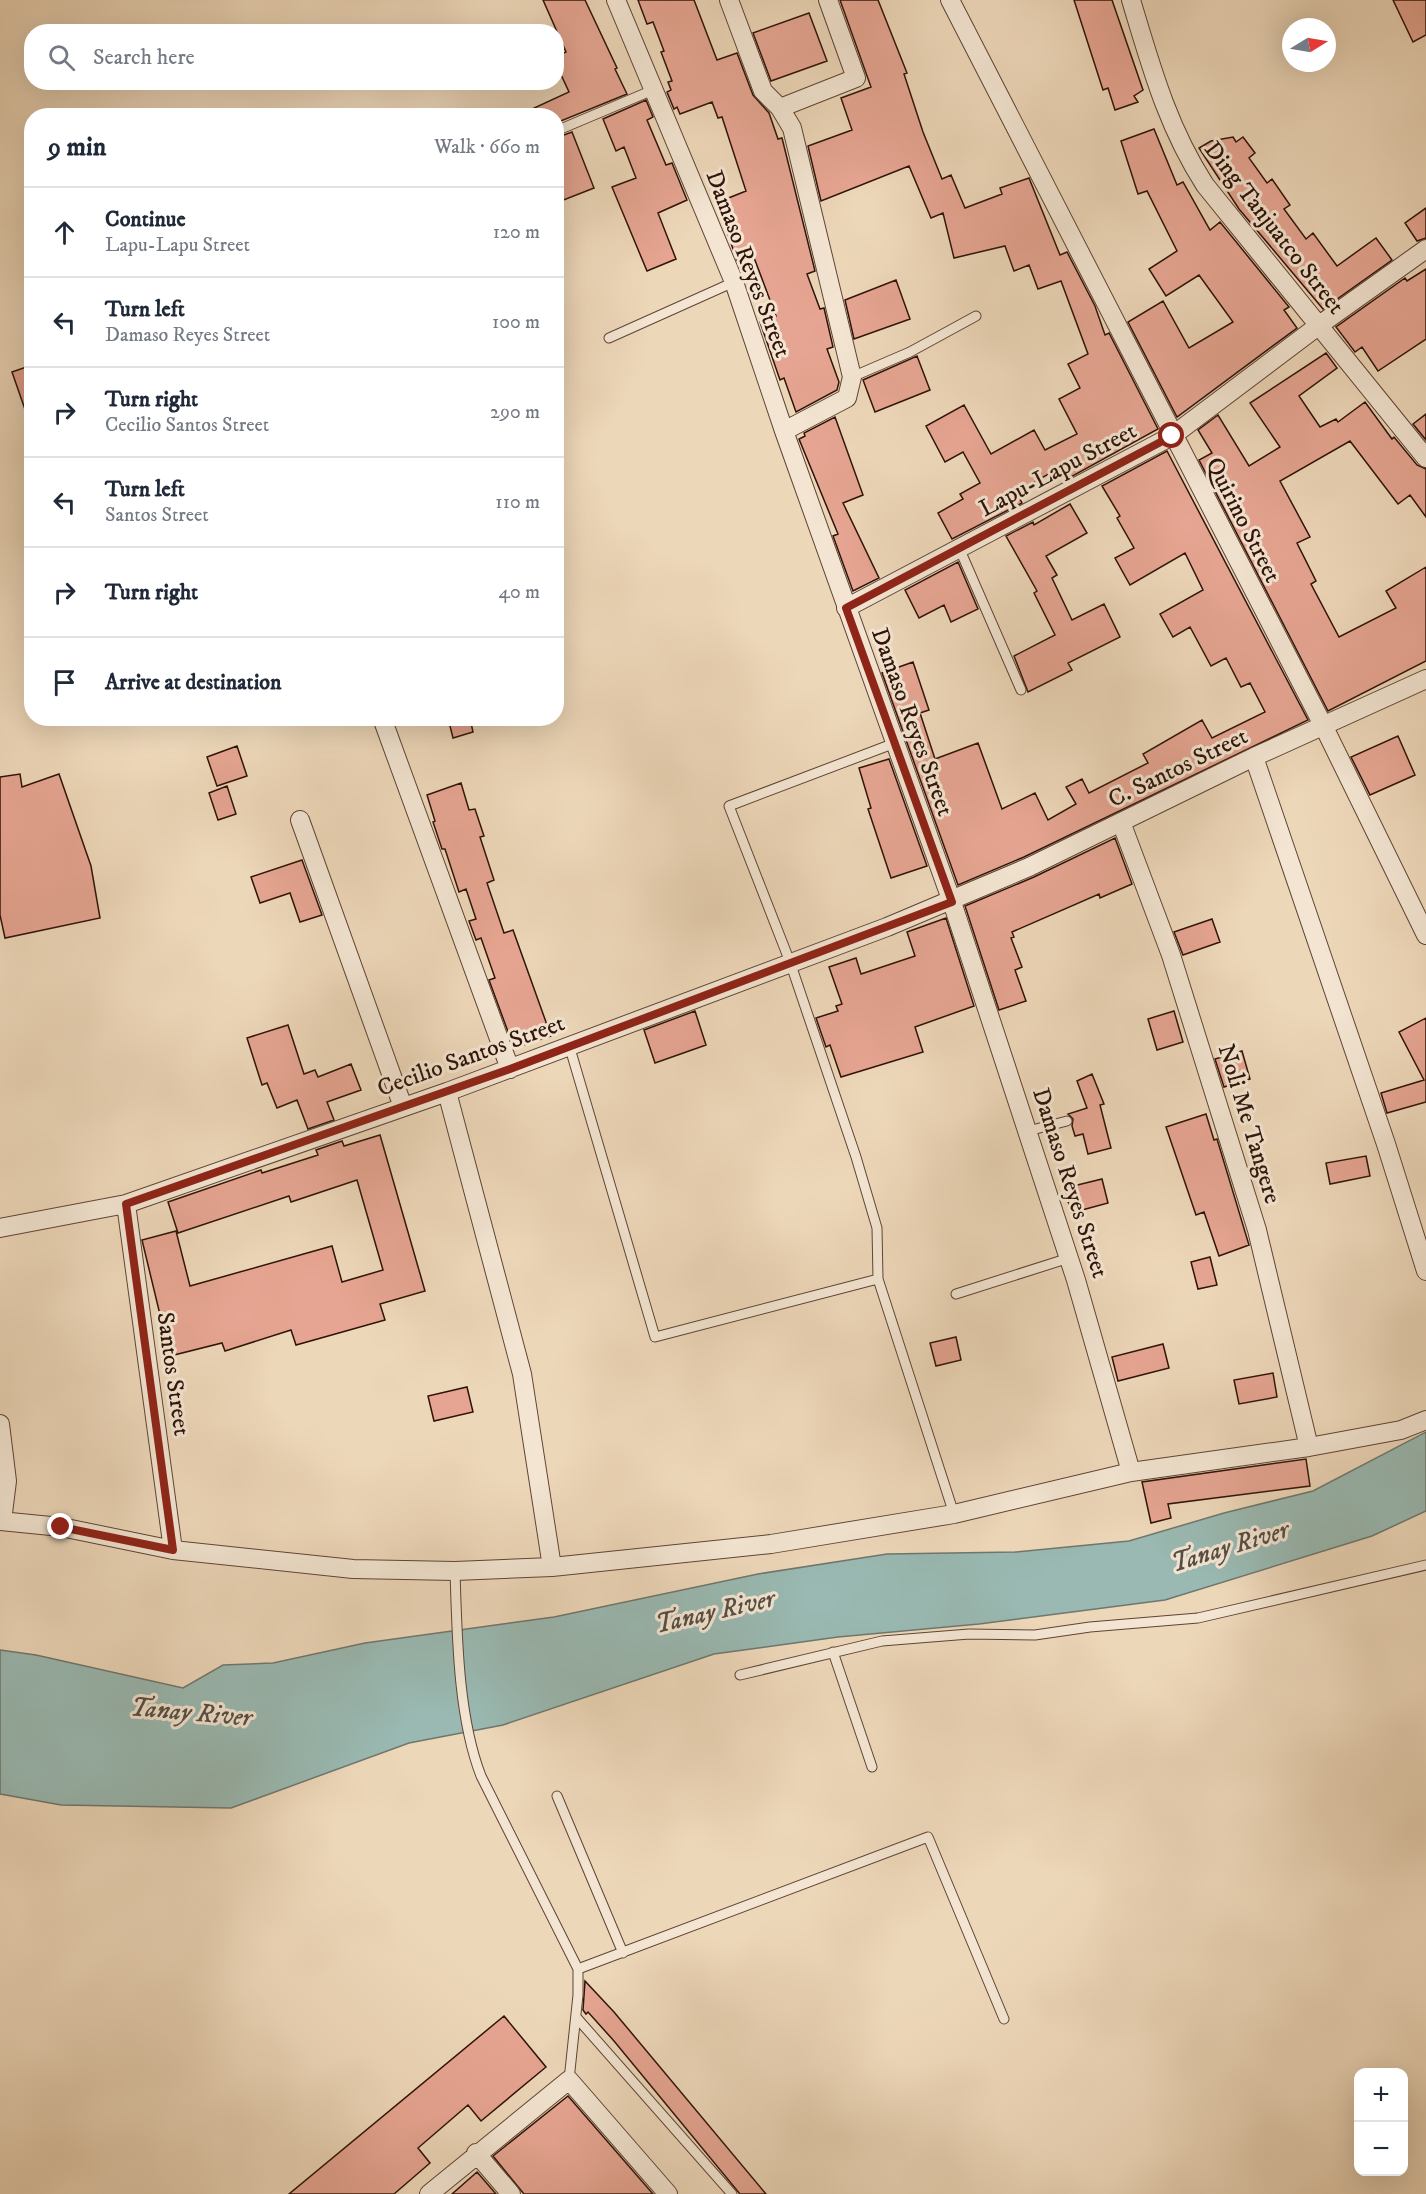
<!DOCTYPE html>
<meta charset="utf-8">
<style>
:root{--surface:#fff;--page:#f6f6f7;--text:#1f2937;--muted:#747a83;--line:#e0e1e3}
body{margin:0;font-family:"IM FELL DW Pica",serif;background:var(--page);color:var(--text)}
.controls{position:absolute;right:18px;bottom:18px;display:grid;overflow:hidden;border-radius:12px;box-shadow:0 6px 24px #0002}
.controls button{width:54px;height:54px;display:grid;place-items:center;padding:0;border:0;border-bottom:2px solid var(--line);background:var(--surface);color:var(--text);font:30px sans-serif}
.compass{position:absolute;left:1282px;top:18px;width:54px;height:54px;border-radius:50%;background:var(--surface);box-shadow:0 6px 24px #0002;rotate:79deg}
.stop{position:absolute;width:18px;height:18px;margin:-14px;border:4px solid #8f2418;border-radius:50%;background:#fff}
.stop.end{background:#8f2418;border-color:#fff;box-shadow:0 2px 6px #0008}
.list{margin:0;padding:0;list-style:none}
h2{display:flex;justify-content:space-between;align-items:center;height:78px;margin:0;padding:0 24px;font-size:26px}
h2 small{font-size:20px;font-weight:400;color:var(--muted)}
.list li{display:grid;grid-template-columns:39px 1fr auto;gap:18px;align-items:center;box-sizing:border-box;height:90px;padding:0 24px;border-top:2px solid var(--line)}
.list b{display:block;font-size:22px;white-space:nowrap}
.list p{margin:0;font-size:20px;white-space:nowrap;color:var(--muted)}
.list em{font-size:20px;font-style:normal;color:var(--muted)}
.icon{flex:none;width:33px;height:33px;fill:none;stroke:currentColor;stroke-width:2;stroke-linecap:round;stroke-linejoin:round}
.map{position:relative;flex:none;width:1426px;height:2194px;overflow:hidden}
.search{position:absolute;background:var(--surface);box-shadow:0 6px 24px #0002;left:24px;top:24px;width:540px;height:66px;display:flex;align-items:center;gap:15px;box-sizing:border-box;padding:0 21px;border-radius:24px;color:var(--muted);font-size:22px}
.panel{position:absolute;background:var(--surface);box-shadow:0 6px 24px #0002;left:24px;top:108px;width:540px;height:618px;border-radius:24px}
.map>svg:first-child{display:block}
</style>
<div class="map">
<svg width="1426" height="2194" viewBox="0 0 1426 2194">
<rect width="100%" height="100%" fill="#edd7b9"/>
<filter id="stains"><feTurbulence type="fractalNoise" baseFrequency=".00333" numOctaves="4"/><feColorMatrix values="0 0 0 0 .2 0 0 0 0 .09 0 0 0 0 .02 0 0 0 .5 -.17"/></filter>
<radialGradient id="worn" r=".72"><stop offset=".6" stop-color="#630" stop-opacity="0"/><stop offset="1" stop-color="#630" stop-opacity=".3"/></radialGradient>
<path fill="#99b9b2" stroke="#6f776e" stroke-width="1.5" d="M1426,1432V1511L1372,1536L1165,1600L979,1624L838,1637L714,1654L503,1725L409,1743L231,1808L61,1805L0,1794V1650L36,1655L183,1688L223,1665L273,1663L365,1643L554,1617L758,1574L887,1554L1015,1552L1129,1541L1224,1513L1313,1491Z"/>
<path fill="#e6a592" stroke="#2f1308" stroke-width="1.5" d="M543,0H585L617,68L615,69L627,94L556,123V116H517L569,92L556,64V57L566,52Z
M638,0H694L717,60L737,53L753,95L769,113L778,139L782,138L815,271L807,274L820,309L824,308L833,347L827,349L839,382L837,390L796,412L784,378L780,380L760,322L776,316L753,255L737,261L727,231L732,229L721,201L746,191L722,117L718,118L712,102L680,114L677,107L674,109L667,92L671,90L668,82L672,81L661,52L664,51L653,22L647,24Z
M840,0H878L907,73L904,74L923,132L942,179L951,175L965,208L1002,194L1000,188L1029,178L1060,255L1067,252L1095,306L1105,335L1109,333L1158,429L1069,478L1063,466L1016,492L1022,503L952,539L938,513L963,499L960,494L980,483L963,452L945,462L926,426L964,405L991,454L1034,430L1045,450L1077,434L1059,399L1080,388L1068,364L1088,354L1061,281L1038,289L1029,265L1014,271L1005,246L954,258L943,213L931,218L909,166L821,201L808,146L852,130L841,98L871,87Z
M1074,0H1112L1143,90L1134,96L1138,102L1115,110L1108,88L1103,90Z
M1393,0H1426V35L1413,42Z
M809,13L827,61L771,81L753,33Z
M646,100L653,117L647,120L666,165L672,163L687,200L658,213L676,259L647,271L612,187L636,178L624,147L616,151L603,119Z
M1154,129L1177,185L1183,182L1210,230L1220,222L1289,307L1284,310L1297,328L1177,417L1128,322L1163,301L1189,348L1233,322L1199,275L1166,296L1149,269L1177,251L1147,191L1138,194L1121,141Z
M572,132L594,188L556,203V138Z
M1233,137L1236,142L1243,137L1255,153L1249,158L1267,183L1272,179L1290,205L1284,209L1306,239L1313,233L1337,266L1376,238L1392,260L1323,309L1239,209L1199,148L1211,141Z
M1426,208V238L1417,241L1405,223Z
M1426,269V339L1378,371L1362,347L1355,352L1336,327L1405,278L1407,281Z
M896,280L910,319L854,339L845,300Z
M1326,353L1337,368L1299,396L1320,427L1336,419L1338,422L1365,402L1392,439L1394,437L1417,465L1426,469V517L1410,495L1398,504L1350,441L1280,481L1310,537L1297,543L1316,581L1311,584L1339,637L1396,608L1386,591L1426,567V661L1328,711L1199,460L1212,453L1198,430L1218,415L1249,466L1280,447L1250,403Z
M917,356L930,390L875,412L863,380Z
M32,365V421H29L12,372Z
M1426,414V440L1413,424Z
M835,417L863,495L843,503L879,578L853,591L833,536L838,534L799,439L805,436L804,433Z
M1167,451L1308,720L1024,857L958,885L882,673L913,662L929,710L920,713L935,759L978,743L1002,809L1035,793L1048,820L1076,804L1066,787L1082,779L1089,793L1148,763L1143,754L1202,720L1212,738L1265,712L1250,683L1241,687L1226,658L1211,666L1190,627L1173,637L1160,614L1203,590L1185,553L1130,585L1115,558L1134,548L1117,518L1120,516L1102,486Z
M1070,504L1087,533L1046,556L1057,575L1052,578L1072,620L1104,604L1120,637L1068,663L1072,670L1028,692L1014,656L1055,635L1034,593L1037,591L1006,536L1033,522L1034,525Z
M958,562L978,609L951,622L944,605L919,618L905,590Z
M448,718H470L473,732L453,738Z
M1398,736L1415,775L1370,795L1351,757Z
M237,746L247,776L217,786L207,757Z
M889,759L927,866L891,878L868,809L871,808L859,768Z
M20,774L22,787L59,774L91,866L100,918L5,938L0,915V777Z
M461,783L469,810L475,809L484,836L480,837L494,880L487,883L504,933L513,930L551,1036L514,1048L489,980L495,978L481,938L476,940L469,921L476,919L466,889L459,892L445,849H442L433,822L435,821L427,795Z
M227,786L236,814L218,820L209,793Z
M1115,838L1132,884L1100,898L1099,894L1012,932L1014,937L1011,938L1022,967L1015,970L1026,1001L999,1010L965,906L1034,877Z
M302,860L322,915L300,922L290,893L260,903L251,877Z
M946,918L974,1006L915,1027L923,1052L841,1077L830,1045L826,1047L816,1018L838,1011L836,1006L842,1004L829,967L856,958L861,974L915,956L907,932Z
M1212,919L1220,942L1183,955L1174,932Z
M695,1011L706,1045L655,1063L644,1030Z
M1174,1011L1183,1042L1157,1050L1148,1019Z
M1426,1018V1102L1387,1113L1381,1093L1424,1080L1399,1032Z
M288,1025L304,1074L315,1070L318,1077L351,1064L361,1090L327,1102L334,1120L308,1129L297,1100L277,1108L267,1083L262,1085L247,1038Z
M1242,1051L1250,1079L1224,1087L1215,1059Z
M1092,1074L1104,1104L1100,1105L1111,1148L1088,1154L1083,1134L1075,1136L1072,1126L1073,1119L1068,1114L1087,1108L1077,1081Z
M1206,1114L1214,1140L1217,1139L1249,1245L1219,1256L1204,1212L1196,1215L1166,1127Z
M380,1135L425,1291L380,1304L385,1320L296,1345L291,1330L225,1351L222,1343L170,1356L142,1240L176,1231L190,1286L332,1246L342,1282L383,1270L357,1180L291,1202L289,1196L178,1233L168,1202L261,1170L262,1173L318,1155L316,1150L342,1141L344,1146Z
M1366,1156L1370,1176L1330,1184L1326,1163Z
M1102,1179L1108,1203L1071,1213L1065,1188Z
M1210,1257L1217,1285L1198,1289L1191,1262Z
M956,1337L961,1360L936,1366L930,1343Z
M1163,1344L1169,1368L1118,1381L1112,1357Z
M1273,1373L1277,1397L1239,1404L1234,1380Z
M467,1387L473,1412L434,1421L428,1396Z
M1306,1459L1310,1486L1168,1504L1171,1518L1151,1523L1142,1482Z
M585,1981L614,2012L766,2194H740L614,2041L588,2012L586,2014L583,2010Z
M504,2016L546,2067L481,2121L468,2105L418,2148L430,2163L394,2194H289Z
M568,2096L653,2194H524L493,2156Z
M477,2172L496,2194H452Z"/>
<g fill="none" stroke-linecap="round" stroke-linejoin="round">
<defs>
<path id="service" d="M556,131L653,90
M609,338L734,282
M852,377L910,352L976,316
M960,550L1021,690
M895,743L729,806L790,962L856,1157L877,1228L878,1279L954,1514
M569,1045L655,1337L878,1279
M1028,1131L1067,1121
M956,1294L1069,1258
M455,1571C457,1635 458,1717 481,1776L578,1969V1995L569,2080
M833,1652L872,1767
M740,1675L882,1641L969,1634L1035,1635L1090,1627L1198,1618L1426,1565
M557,1796L623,1953
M578,1969L928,1837L1004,2019
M576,2017L732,2194"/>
<path id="minor" d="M616,0L734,282L784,431L952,902L1076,1280L1131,1472
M729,0L763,91L780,108L792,128L852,377L847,398L784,431
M950,0L1324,727L1426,935
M1131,0C1151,66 1167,126 1205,185L1426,458
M780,108L856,78L828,0
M846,608L1172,436L1318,326L1426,249
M382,718L510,1069
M1254,757L1386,1144L1426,1271
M300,820L403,1107
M1121,822L1171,955L1257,1230L1309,1447
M447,1092L522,1374L552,1567
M126,1204L173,1550
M0,1228L126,1204L447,1092L887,927L1029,867L1254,757L1426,679
M0,1424L7,1481L2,1521
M0,1521L61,1527L173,1550L353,1569L455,1571L552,1567L771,1544L954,1514L1131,1472L1309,1447L1401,1430L1426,1420
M476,2153L511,2194
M429,2194L569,2080L668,2194"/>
</defs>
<use href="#service" stroke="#5e4434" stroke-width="11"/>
<use href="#minor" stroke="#5e4434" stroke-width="20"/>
<use href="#service" stroke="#f3e5d2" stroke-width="9"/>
<use href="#minor" stroke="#f3e5d2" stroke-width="18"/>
</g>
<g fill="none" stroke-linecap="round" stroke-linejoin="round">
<path stroke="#8f2418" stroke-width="8" d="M61,1527L173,1550L126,1204L510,1069L952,902L846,608L1172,436"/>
</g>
<g text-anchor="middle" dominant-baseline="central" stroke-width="6" stroke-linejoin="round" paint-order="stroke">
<g font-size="24" fill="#2f1308" stroke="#f3e5d2">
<text transform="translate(1274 228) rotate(52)">Ding Tanjuatco Street</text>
<text transform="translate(748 264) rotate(69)">Damaso Reyes Street</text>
<text transform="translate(1058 470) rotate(-28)">Lapu-Lapu Street</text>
<text transform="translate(1243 520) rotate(63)">Quirino Street</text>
<text transform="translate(912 722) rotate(70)">Damaso Reyes Street</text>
<text transform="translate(1178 768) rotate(-26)">C. Santos Street</text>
<text transform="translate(471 1056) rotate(-20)">Cecilio Santos Street</text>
<text transform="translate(1249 1124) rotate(73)">Noli Me Tangere</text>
<text transform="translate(1070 1183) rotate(72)">Damaso Reyes Street</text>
<text transform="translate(173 1374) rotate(82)">Santos Street</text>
</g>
<g font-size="26" font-style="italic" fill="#544d44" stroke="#f3e5d2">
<text transform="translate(1230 1547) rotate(-17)">Tanay River</text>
<text transform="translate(715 1612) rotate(-13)">Tanay River</text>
<text transform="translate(191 1713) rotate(5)">Tanay River</text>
</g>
</g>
<rect width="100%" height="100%" filter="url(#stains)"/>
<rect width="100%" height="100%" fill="url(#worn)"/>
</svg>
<div class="controls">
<button>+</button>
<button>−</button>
</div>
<svg class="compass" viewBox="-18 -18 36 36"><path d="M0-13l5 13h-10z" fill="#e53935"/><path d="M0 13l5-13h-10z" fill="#747a83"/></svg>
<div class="stop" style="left:1172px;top:436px"></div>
<div class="stop end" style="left:61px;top:1527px"></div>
<div class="search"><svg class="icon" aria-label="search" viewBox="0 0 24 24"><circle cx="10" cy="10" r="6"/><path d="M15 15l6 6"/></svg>Search here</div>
<section class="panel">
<h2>9 min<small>Walk · 660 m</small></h2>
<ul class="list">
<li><svg class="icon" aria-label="ahead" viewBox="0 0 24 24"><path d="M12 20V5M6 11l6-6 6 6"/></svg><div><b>Continue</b><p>Lapu-Lapu Street</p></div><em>120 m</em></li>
<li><svg class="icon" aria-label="left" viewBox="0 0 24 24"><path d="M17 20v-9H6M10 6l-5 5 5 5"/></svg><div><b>Turn left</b><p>Damaso Reyes Street</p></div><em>100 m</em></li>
<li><svg class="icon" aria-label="right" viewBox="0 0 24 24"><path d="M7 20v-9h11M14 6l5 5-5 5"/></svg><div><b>Turn right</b><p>Cecilio Santos Street</p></div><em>290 m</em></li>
<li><svg class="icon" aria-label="left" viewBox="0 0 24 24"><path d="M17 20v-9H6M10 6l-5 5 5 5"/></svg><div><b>Turn left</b><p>Santos Street</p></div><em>110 m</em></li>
<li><svg class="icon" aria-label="right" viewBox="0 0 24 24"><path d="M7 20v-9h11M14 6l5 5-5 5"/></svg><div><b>Turn right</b></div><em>40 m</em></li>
<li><svg class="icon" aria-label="arrive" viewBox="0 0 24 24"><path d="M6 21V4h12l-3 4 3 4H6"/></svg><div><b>Arrive at destination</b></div></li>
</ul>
</section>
</div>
